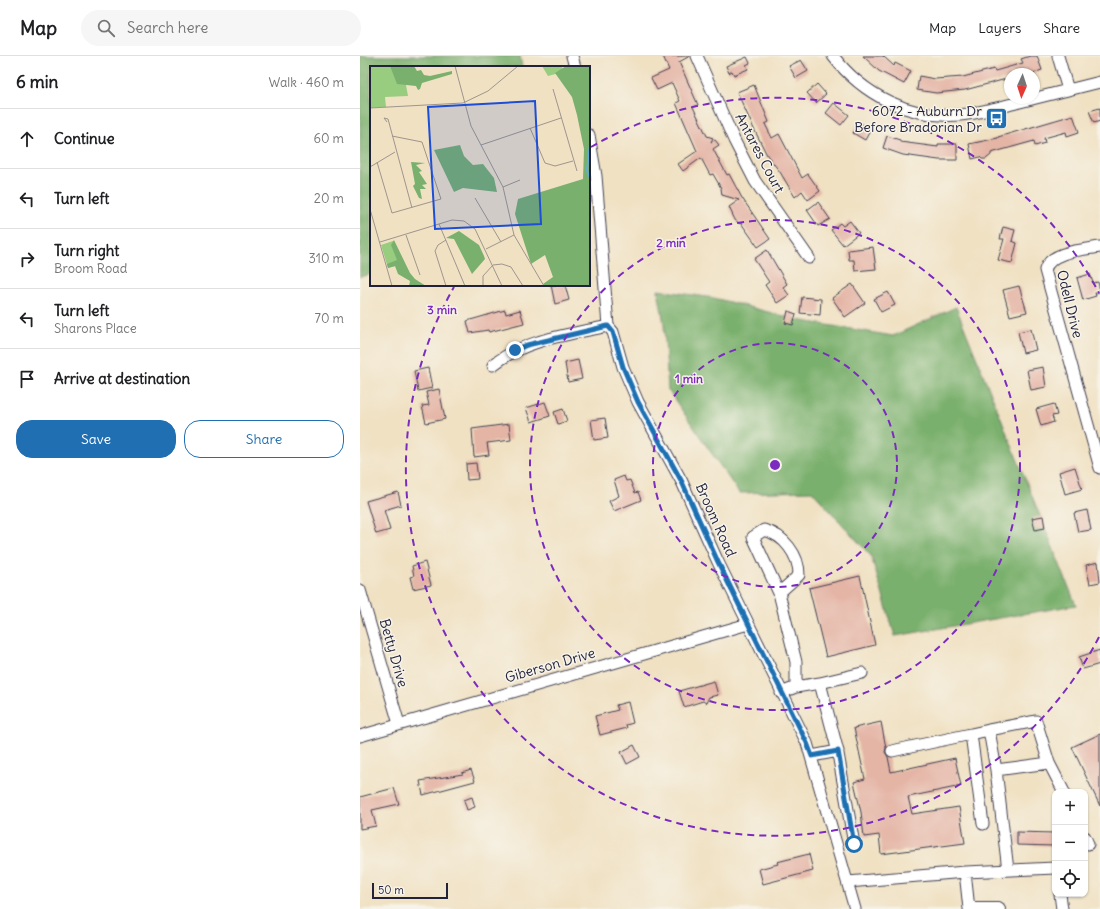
<!DOCTYPE html>
<meta charset="utf-8">
<style>
:root{--surface:#fff;--page:#f6f6f6;--text:#202124;--muted:#757577;--line:#e0e0e0;--accent:#1f6fb2}
body{margin:0;font-family:Delius,sans-serif;background:var(--page);color:var(--text)}
.controls{position:absolute;right:12px;bottom:12px;display:grid;overflow:hidden;border-radius:8px;box-shadow:0 1px 3px #0004}
.controls button{width:36px;height:36px;display:grid;place-items:center;padding:0;border:0;border-bottom:1px solid var(--line);background:var(--surface);color:var(--text);font:20px sans-serif}
.compass{position:absolute;left:644px;top:12px;width:36px;height:36px;border-radius:50%;background:var(--surface);box-shadow:0 1px 3px #0004;rotate:183deg}
.scale{position:absolute;left:12px;bottom:10px;width:76px;box-sizing:border-box;padding-left:4px;border:2px solid #22223b;border-top:0;font-size:11px;line-height:14px;white-space:nowrap;color:#22223b;-webkit-text-stroke:3px #f7f3e8;paint-order:stroke}
.stop{position:absolute;width:12px;height:12px;margin:-9px;border:3px solid #1f6fb2;border-radius:50%;background:#fff}
.stop.end{background:#1f6fb2;border-color:#fff;box-shadow:0 1px 4px #0008}
.list{margin:0;padding:0;list-style:none}
h2{display:flex;justify-content:space-between;align-items:center;height:52px;margin:0;padding:0 16px;font-size:17px}
h2 small{font-size:13px;font-weight:400;color:var(--muted)}
.list li{display:grid;grid-template-columns:26px 1fr auto;gap:12px;align-items:center;box-sizing:border-box;height:60px;padding:0 16px;border-top:1px solid var(--line)}
.list b{display:block;font-size:15px;white-space:nowrap}
.list p{margin:0;font-size:13px;white-space:nowrap;color:var(--muted)}
.list em{font-size:13px;font-style:normal;color:var(--muted)}
.actions{display:flex;gap:8px;padding:12px 16px}
.actions a{flex:1;padding:9px 0;border:1px solid var(--accent);border-radius:16px;text-align:center;font-size:14px;color:var(--accent)}
.actions .main{background:var(--accent);color:#fff}
.icon{flex:none;width:22px;height:22px;fill:none;stroke:currentColor;stroke-width:2;stroke-linecap:round;stroke-linejoin:round}
.map{position:relative;flex:none;width:740px;height:853px;overflow:hidden}
header{display:flex;align-items:center;gap:24px;box-sizing:border-box;height:56px;padding:0 20px;background:var(--surface);border-bottom:1px solid var(--line)}
header strong{font-size:19px}
nav{display:flex;gap:22px;margin-inline-start:auto;font-size:14px}
.search{width:280px;height:36px;background:var(--page);display:flex;align-items:center;gap:10px;box-sizing:border-box;padding:0 14px;border-radius:22px;color:var(--muted);font-size:15px}
main{display:flex}
aside{flex:1;background:var(--surface)}
.map>svg:first-child{display:block}
</style>
<header>
<strong>Map</strong>
<div class="search"><svg class="icon" aria-label="search" viewBox="0 0 24 24"><circle cx="10" cy="10" r="6"/><path d="M15 15l6 6"/></svg>Search here</div>
<nav><a>Map</a><a>Layers</a><a>Share</a></nav>
</header>
<main>
<aside>
<h2>6 min<small>Walk · 460 m</small></h2>
<ul class="list">
<li><svg class="icon" aria-label="ahead" viewBox="0 0 24 24"><path d="M12 20V5M6 11l6-6 6 6"/></svg><div><b>Continue</b></div><em>60 m</em></li>
<li><svg class="icon" aria-label="left" viewBox="0 0 24 24"><path d="M17 20v-9H6M10 6l-5 5 5 5"/></svg><div><b>Turn left</b></div><em>20 m</em></li>
<li><svg class="icon" aria-label="right" viewBox="0 0 24 24"><path d="M7 20v-9h11M14 6l5 5-5 5"/></svg><div><b>Turn right</b><p>Broom Road</p></div><em>310 m</em></li>
<li><svg class="icon" aria-label="left" viewBox="0 0 24 24"><path d="M17 20v-9H6M10 6l-5 5 5 5"/></svg><div><b>Turn left</b><p>Sharons Place</p></div><em>70 m</em></li>
<li><svg class="icon" aria-label="arrive" viewBox="0 0 24 24"><path d="M6 21V4h12l-3 4 3 4H6"/></svg><div><b>Arrive at destination</b></div></li>
</ul>
<div class="actions"><a class="main">Save</a><a>Share</a></div>
</aside>
<div class="map">
<svg width="740" height="853" viewBox="0 0 740 853">
<rect width="100%" height="100%" fill="#f7f3e8"/>
<filter id="ink" filterUnits="userSpaceOnUse"><feTurbulence type="fractalNoise" baseFrequency=".025" numOctaves="2"/><feDisplacementMap in="SourceGraphic" scale="8" xChannelSelector="R" yChannelSelector="G"/><feConvolveMatrix kernelMatrix="1 2 1 2 8 2 1 2 1" color-interpolation-filters="sRGB"/></filter>
<filter id="wash" filterUnits="userSpaceOnUse"><feTurbulence type="fractalNoise" baseFrequency=".012" numOctaves="4" result="noise"/><feDisplacementMap in="SourceGraphic" scale="16" xChannelSelector="R" yChannelSelector="G"/><feGaussianBlur stdDeviation="0.9" result="paint"/><feColorMatrix in="noise" values="0 0 0 0 0 0 0 0 0 0 0 0 0 0 0 0 0 1.4 0 .05"/><feComposite in="paint" operator="in"/></filter>
<g filter="url(#wash)">
<rect width="100%" height="100%" fill="#f0e1c3"/>
<path fill="#7ab06d" stroke="#4e6954" d="M0,0H160L162,11H11V218L0,221Z
M298,234L354,242L443,265L533,280L596,251L716,549L535,580L511,500L452,435L379,437L308,334L304,268Z"/>
<g id="blocks">
<path fill="#e4b4a5" d="M303,0H330L319,6L338,49L333,51L347,80L353,82L351,86L355,84L359,89L353,93L367,119L369,118L382,142L410,183L398,191L381,167L380,168L375,164L369,151L379,144L362,139L361,132L353,118L350,119L341,102L323,115L318,108L337,95L316,47L320,45L312,27L297,34L291,22L309,14Z
M503,0H523L534,10L535,7L551,15L544,28L519,15Z
M670,0H677L682,14L670,18H650V22L605,34L576,37L557,34L559,20L575,23L603,21L634,13L635,15L663,7L661,3Z
M387,1L390,7L386,9L388,13L374,19L372,15L369,17L366,10Z
M441,4L448,15L436,22L429,10Z
M457,28L466,38L456,47L447,37Z
M394,29L409,66L405,68L412,82L419,78L442,122L448,118L460,135L448,144L442,135L435,141L420,116L407,99L394,73L377,36Z
M474,47L489,59L481,69L466,57Z
M740,52V65L734,67L729,55Z
M713,59L719,76L707,80L706,76L684,82L685,87L675,90L674,85L631,97V99L626,103H622L620,101L612,103L609,88L638,82V81Z
M499,66L511,73L505,84L493,77Z
M527,80L540,84V86L578,91V88H597V104H579L543,99L523,92Z
M458,146L470,163L458,170L447,154Z
M490,165L499,177L483,189L471,174L480,167L483,170Z
M643,171L655,174L652,185L657,187L652,207L638,204L644,183H640Z
M513,191L516,213L495,215L494,204H489L488,194Z
M407,194L427,228L423,231L429,239L417,247L405,229L409,226L394,203Z
M730,218L733,227L738,226L740,236L735,237L736,240L723,244L717,222Z
M492,228L505,247L485,261L472,242Z
M191,229H205L209,244L195,248Z
M659,230L667,256L650,260L643,234Z
M528,236L535,249L521,256L514,243Z
M442,241L461,243L460,259L440,257Z
M145,254L146,258L160,254L164,267L129,276L128,274L110,277L107,265Z
M428,255L436,258L433,269L425,267Z
M671,273L676,294L663,297L658,276Z
M218,304L222,323L208,326L205,307Z
M683,311L686,331L671,334L667,314Z
M68,312L72,332L58,335L54,315Z
M79,333L85,363L66,367L62,350L69,349L66,336Z
M185,346L190,360L171,366L166,352Z
M694,348L697,359L692,360L694,366L681,370L676,353Z
M203,353L207,365L198,368L194,356Z
M245,362L248,382L234,384L231,364Z
M149,368L151,384L127,387L129,399L114,401L112,373Z
M116,407L118,423L107,424L106,408Z
M715,411L722,433L705,438L699,416Z
M264,420L266,425L270,424L275,437L278,436L281,444L254,455L249,445L259,440L254,424Z
M38,436L41,449L24,454L30,474L16,478L6,445Z
M727,454L731,474L718,476L714,457Z
M683,460L685,472L675,474L672,462Z
M65,506L71,529L53,533L50,521L54,520L52,510Z
M738,506L740,526L730,528L726,509Z
M500,520L515,589L466,601L449,532Z
M740,594V608L723,613L719,601Z
M354,625L358,639L349,641L346,647L343,645L324,651L319,635Z
M268,646L273,667L266,669L267,672L240,679L235,660L258,654L256,649Z
M521,666L526,692L525,696L528,701L531,716L595,702L601,730L548,741L552,758L599,751L605,787L521,798L519,779L504,781L501,756L494,726L505,723L494,672Z
M740,678V750L712,691Z
M274,689L280,701L267,708L261,696Z
M111,714L115,725L63,739L60,725L103,718L102,717Z
M34,732L39,748L12,754L16,770L0,773V741Z
M112,741L115,751L107,754L104,744Z
M657,776L694,777V790L657,789Z
M449,798L453,815L403,828L399,813L418,808L417,806Z"/>
</g>
</g>
<g filter="url(#ink)">
<use href="#blocks" fill-opacity="0" stroke="#413f4f" stroke-width="1"/>
<g fill="none" stroke-linecap="round" stroke-linejoin="round">
<defs>
<path id="minor" d="M212,0L215,11
M337,0L374,84L395,125L449,202
M473,0C503,39 550,63 600,59C621,57 640,51 660,46C687,39 713,33 740,26
M698,0L708,34
M229,79L236,120L248,270L253,276L263,311L278,346L322,426L358,506L447,687L495,853
M740,191C723,194 690,195 685,214L740,412
M133,309C165,283 209,279 248,270
M0,534L39,668
M419,537L439,519C439,499 424,479 404,474L393,481L419,537L436,606V631
M460,627L502,617
M421,637L436,631L460,627L477,692L494,788
M0,680L388,568
M532,695L611,678
M452,700L478,695
M689,707L704,736
M636,714L689,707L676,665L629,674L636,714L648,814
M623,768L611,678L629,674
M725,781L728,788
M605,816L695,812
M488,826L605,816L609,853
M700,838L702,853"/>
<path id="major" d="M614,853H638"/>
</defs>
<use href="#minor" stroke="#413f4f" stroke-width="13"/>
<use href="#major" stroke="#413f4f" stroke-width="16"/>
<use href="#minor" stroke="#fff" stroke-width="11"/>
<use href="#major" stroke="#fff" stroke-width="14"/>
</g>
</g>
<g fill="none" stroke-linecap="round" stroke-linejoin="round" filter="url(#ink)">
<path stroke="#1f6fb2" stroke-width="5" d="M155,294L167,289L248,270L253,276L263,311L278,346L322,426L358,506L447,687L452,700L478,695L494,788"/>
</g>
<g fill="none" stroke="#7b2cbf" stroke-width="2" stroke-dasharray="7 5">
<circle cx="415" cy="409" r="122"/>
<circle cx="415" cy="409" r="245"/>
<path d="M739 581A367 367 0 1 1 94 231M231 91A367 367 0 0 1 739 237"/>
</g>
<defs>
<symbol id="bus-square" viewBox="-11 -11 22 22"><rect x="-9" y="-9" width="18" height="18" rx="4" fill="#1f6fb2" stroke="#f7f3e8"/><path d="M-5-6H5V4H4V6H2V4H-2V6H-4V4H-5ZM-3.5-4V0h7V-4ZM-3.5 1.2v1.5H-2V1.2ZM2 1.2v1.5H3.5V1.2Z" fill="#fff"/></symbol>
</defs>
<g fill-rule="evenodd">
<use href="#bus-square" x="624" y="50" width="25" height="25"/>
</g>
<g text-anchor="middle" dominant-baseline="central" stroke-width="3" stroke-linejoin="round" paint-order="stroke">
<g font-size="14" fill="#22223b" stroke="#f7f3e8" text-anchor="end">
<text x="622" y="55">6072 - Auburn Dr<tspan x="622" dy="16">Before Bradorian Dr</tspan></text>
</g>
<g font-size="14" fill="#22223b" stroke="#f7f3e8">
<text transform="translate(400 97) rotate(62)">Antares Court</text>
<text transform="translate(710 248) rotate(76)">Odell Drive</text>
<text transform="translate(356 464) rotate(66)">Broom Road</text>
<text transform="translate(34 597) rotate(74)">Betty Drive</text>
<text transform="translate(190 609) rotate(-16)">Giberson Drive</text>
</g>
</g>
<g transform="translate(10 10)">
<rect width="220" height="220" fill="#f0e1c3"/>
<path d="M0,0H20L36,19L38,30L15,31L16,41L0,42ZM172,0H192L193,6L178,10ZM23,175L33,198L18,202L11,179Z" fill="#98cc7e"/>
<path d="M20,0H44L47,5L51,4L54,9L60,10L82,5V8L52,17L50,23L48,24L46,20L27,18ZM196,0H220V220H174L173,218L183,211L175,189L161,198L145,148L148,133L213,113L214,83L207,49L202,31L185,7ZM90,79L94,90L103,99L113,98L124,112L127,126L93,122L84,126L64,84ZM41,96L55,97L46,99L52,105L49,106L57,118L52,119L56,123H50L52,133L49,132L43,120L45,118ZM89,165L109,179L114,190L115,193L102,208L84,173L76,172ZM24,174L40,207L45,213L56,220H39L40,215L28,208L25,200L18,202L17,198L27,194L21,179Z" fill="#7ab06d"/>
<path fill="none" stroke="#61aeda" stroke-width="2" d="M220,78L217,104L220,112"/>
<path fill="none" stroke="#9e958d" stroke-width="1" d="M85,0L101,60L133,121L144,169L174,220M183,23L207,105M0,42L93,37L118,25L148,0M17,56L14,52L18,53L42,142M160,62L175,97L185,100L203,95M111,79L191,52M7,96L22,147L71,133L52,76L22,70M0,101L25,86M133,121L150,114M105,132L131,176M0,143L22,220M69,158L95,220M36,169L50,209M10,176L82,154L94,155L105,163L132,220M116,183L144,169M123,199L132,198L141,201L153,220M76,220L65,185L68,179L76,174M113,220V210L123,199"/>
<path fill="#1d4ed8" fill-opacity="0.15" stroke="#1d4ed8" stroke-width="2" d="M165,35L171,158L65,163L58,41Z"/>
<rect width="220" height="220" fill="none" stroke="#22223b" stroke-width="2"/>
</g>
<circle cx="415" cy="409" r="6" fill="#7b2cbf" stroke="#f7f3e8" stroke-width="2"/>
<g font-size="12" text-anchor="middle" font-weight="bold" fill="#7b2cbf" stroke="#f7f3e8" stroke-width="3" stroke-linejoin="round" paint-order="stroke">
<text x="311" y="191">2 min</text>
<text x="82" y="258">3 min</text>
<text x="329" y="327">1 min</text>
</g>
</svg>
<div class="controls">
<button>+</button>
<button>−</button>
<button><svg class="icon" aria-label="locate" viewBox="0 0 24 24"><circle cx="12" cy="12" r="6"/><path d="M12 2v4M12 18v4M2 12h4M18 12h4"/></svg></button>
</div>
<svg class="compass" viewBox="-18 -18 36 36"><path d="M0-13l5 13h-10z" fill="#e53935"/><path d="M0 13l5-13h-10z" fill="#757577"/></svg>
<div class="scale">50 m</div>
<div class="stop" style="left:494px;top:788px"></div>
<div class="stop end" style="left:155px;top:294px"></div>
</div>
</main>
